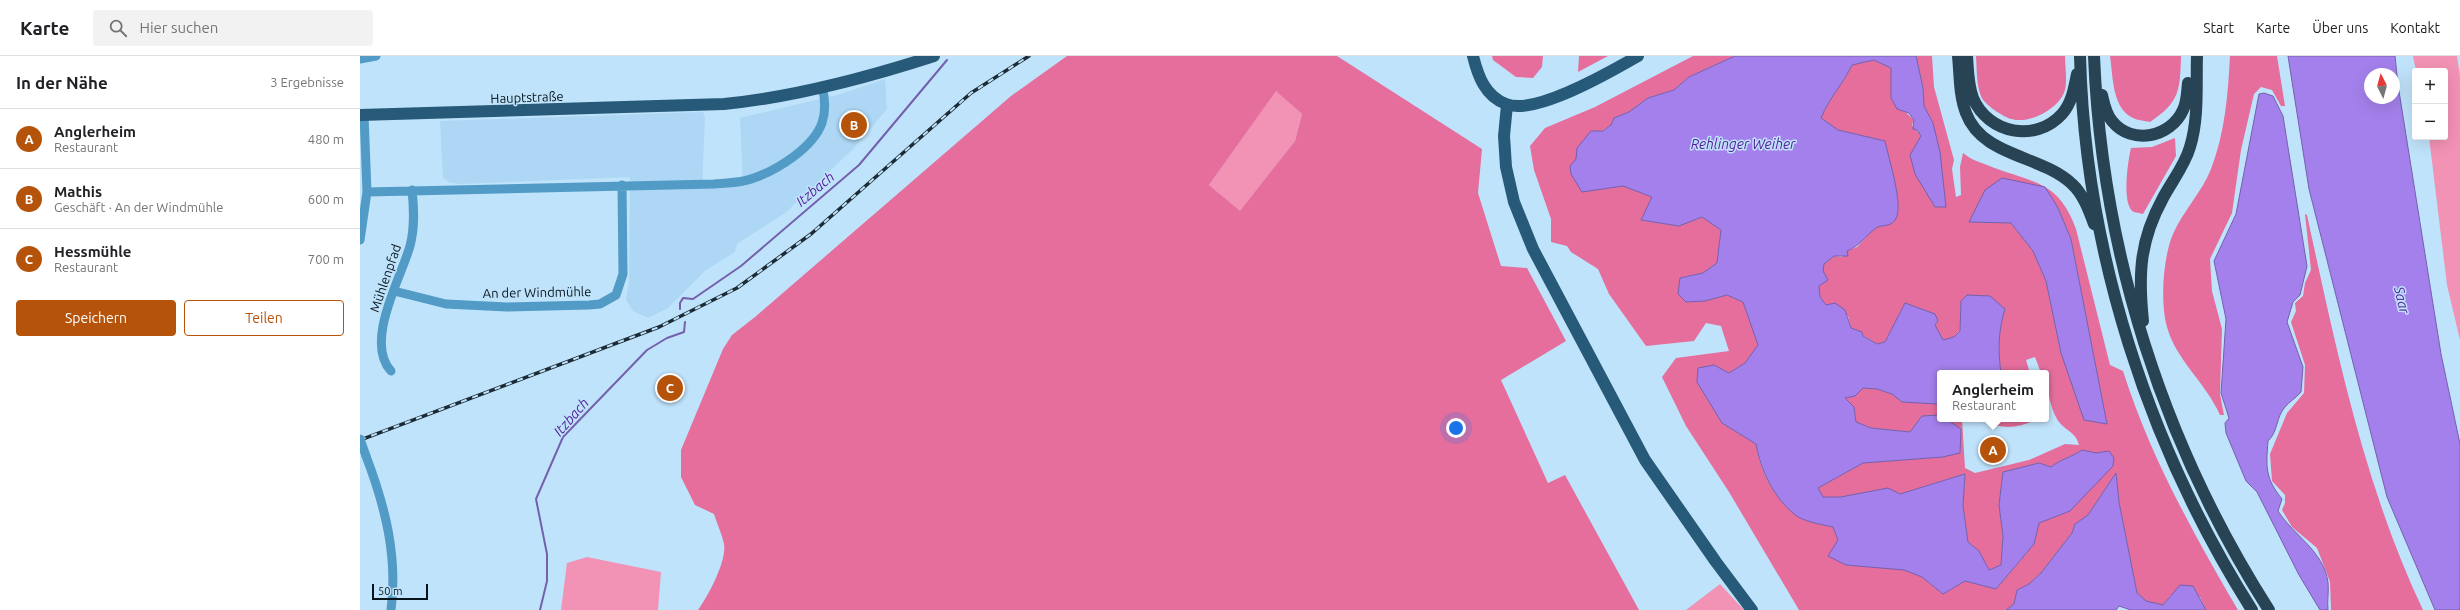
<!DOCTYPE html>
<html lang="de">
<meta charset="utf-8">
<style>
:root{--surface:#fff;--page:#f2f2f2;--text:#202124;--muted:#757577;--line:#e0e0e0;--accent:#b45309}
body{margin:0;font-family:Ubuntu,sans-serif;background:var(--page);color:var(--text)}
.controls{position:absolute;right:12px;top:12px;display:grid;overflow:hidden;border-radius:4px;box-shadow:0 4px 16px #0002}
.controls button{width:36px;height:36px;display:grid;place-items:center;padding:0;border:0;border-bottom:1px solid var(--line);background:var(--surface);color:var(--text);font:20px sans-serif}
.compass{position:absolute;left:2004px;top:12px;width:36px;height:36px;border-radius:50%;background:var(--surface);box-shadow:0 4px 16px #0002;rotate:354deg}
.scale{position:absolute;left:12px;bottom:10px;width:56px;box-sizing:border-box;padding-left:4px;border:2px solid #07141c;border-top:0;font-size:11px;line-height:14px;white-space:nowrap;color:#07141c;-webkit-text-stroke:3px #bfe3fb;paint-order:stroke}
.you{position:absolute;left:1096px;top:372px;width:14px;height:14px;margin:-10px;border:3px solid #fff;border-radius:50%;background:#1a73e8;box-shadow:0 0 0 6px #1a73e833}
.badge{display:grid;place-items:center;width:26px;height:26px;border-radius:50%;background:var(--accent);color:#fff;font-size:13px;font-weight:700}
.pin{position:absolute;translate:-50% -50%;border:2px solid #fff;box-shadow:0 1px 4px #0006}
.popup{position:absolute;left:1577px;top:314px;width:112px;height:52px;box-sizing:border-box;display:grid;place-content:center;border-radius:4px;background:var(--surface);filter:drop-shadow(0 1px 3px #0005);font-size:13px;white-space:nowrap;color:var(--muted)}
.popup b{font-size:15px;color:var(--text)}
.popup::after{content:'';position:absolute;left:50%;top:100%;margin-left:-8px;border:8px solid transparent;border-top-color:var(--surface)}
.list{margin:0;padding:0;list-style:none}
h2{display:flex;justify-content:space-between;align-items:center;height:52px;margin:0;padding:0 16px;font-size:17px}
h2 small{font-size:13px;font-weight:400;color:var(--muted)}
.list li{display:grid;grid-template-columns:26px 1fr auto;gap:12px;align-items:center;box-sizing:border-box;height:60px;padding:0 16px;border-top:1px solid var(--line)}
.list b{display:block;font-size:15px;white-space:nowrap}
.list p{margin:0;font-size:13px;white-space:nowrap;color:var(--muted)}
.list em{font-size:13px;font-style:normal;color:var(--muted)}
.actions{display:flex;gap:8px;padding:12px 16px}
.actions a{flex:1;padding:9px 0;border:1px solid var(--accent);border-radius:4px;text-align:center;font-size:14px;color:var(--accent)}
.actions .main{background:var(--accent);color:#fff}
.icon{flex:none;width:22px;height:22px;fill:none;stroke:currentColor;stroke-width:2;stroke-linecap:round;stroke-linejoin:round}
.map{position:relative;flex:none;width:2100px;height:554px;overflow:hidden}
header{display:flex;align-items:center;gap:24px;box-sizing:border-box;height:56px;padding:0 20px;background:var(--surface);border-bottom:1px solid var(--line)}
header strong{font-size:19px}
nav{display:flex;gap:22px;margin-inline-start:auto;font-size:14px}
.search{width:280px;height:36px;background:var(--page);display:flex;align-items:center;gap:10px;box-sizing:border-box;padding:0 14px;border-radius:4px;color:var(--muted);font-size:15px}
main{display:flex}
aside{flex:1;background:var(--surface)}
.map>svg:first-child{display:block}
</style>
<header>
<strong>Karte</strong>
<div class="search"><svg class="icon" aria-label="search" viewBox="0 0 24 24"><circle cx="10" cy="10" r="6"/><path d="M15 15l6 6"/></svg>Hier suchen</div>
<nav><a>Start</a><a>Karte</a><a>Über uns</a><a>Kontakt</a></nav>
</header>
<main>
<aside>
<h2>In der Nähe<small>3 Ergebnisse</small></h2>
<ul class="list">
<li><span class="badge">A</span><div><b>Anglerheim</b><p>Restaurant</p></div><em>480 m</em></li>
<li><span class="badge">B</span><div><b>Mathis</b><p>Geschäft · An der Windmühle</p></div><em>600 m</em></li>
<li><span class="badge">C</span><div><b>Hessmühle</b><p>Restaurant</p></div><em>700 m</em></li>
</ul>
<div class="actions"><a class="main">Speichern</a><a>Teilen</a></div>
</aside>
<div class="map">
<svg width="2100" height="554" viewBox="0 0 2100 554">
<rect width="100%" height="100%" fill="#bfe3fb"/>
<path fill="#add7f4" d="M525,23L527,53L493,93L425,157L377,188L375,196L346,214L308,252L288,262L273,255L266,244L269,226L270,121L99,128L89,126L83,122L80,65L343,56L345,62L342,132H368L383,129L380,62L481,38Z"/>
<path fill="#f292b5" d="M2053,0H2097L2100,20V284L2087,229L2069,81H2085V15H2056Z
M916,34L942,58L935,85L880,156L849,129Z
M227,501L301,516L298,554H201L207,507Z
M1360,528L1384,554H1326Z"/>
<path fill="#e56e9d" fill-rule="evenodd" d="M707,0H977L1122,93L1118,137L1141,210L1167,212L1206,285L1141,324L1188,427L1205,419L1279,554H338C348,540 367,505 364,488C362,478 357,468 354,458L335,449L321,421V394L363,293L372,279L395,261L651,40ZM916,35L942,58L935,85L880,155L849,129Z
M1132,0H1183L1182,11L1173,22L1156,21L1133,4Z
M1219,0H1248L1218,16Z
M1333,0H1375L1329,21L1314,34L1288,42L1269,56L1254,62L1251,69L1217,92L1218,128L1222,135L1263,130L1292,141L1281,164L1319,170L1342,161L1361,174L1357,207L1343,217L1320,222L1345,245L1367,239L1383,246L1398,289L1385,307L1369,317L1354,309L1337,326L1362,367L1396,388C1400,415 1413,440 1434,457C1444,466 1460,468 1473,471L1478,484L1469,499L1486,509L1544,513L1562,521L1583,538L1605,525L1636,533L1674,488L1679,467L1710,454L1749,395L1736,397L1722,394C1712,401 1701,403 1691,411L1679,407L1643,416L1639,449L1643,480L1641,510L1629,514L1619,495L1608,486L1603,450L1605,418L1540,438L1528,433L1481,441L1463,442L1458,432L1503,407L1583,401L1601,373L1586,363H1602L1605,412L1615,417L1669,404L1705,388L1719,389C1716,376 1706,375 1699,366C1691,355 1686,330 1686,317H1681L1675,301L1666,304L1670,317H1641C1638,295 1638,275 1645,253L1601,245L1600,274L1594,281L1583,284L1575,269L1577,267L1545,247L1525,286L1517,288L1491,272L1488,260L1466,249L1460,241L1459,229L1464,208L1474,200L1482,201L1487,195L1497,191L1538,147C1535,126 1529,106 1525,85L1478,74L1461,62C1469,42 1483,28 1492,9L1514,4L1531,12V42L1554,64L1552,69L1561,80L1554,94L1555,118L1573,67L1564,50L1563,32L1556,0H1572L1574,31L1594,104L1592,113L1596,141L1601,139L1600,111L1603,97C1610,103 1619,106 1627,109C1671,127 1698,123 1716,173L1750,309L1763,315C1790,400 1833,477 1878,554H1846L1840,541L1811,539L1803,549L1785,545L1777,537L1759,446L1756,417L1728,459L1715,468L1712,477L1681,517L1669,528L1657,534L1654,548L1646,554H1439L1369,436L1326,370L1302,321L1316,302L1369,295L1361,270L1346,267L1334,285L1286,290L1249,238L1238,213L1211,196L1207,190L1191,186V163L1174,114L1170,90L1185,72L1235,51ZM1698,152L1711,183L1747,368L1701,297L1686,225L1673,195L1651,167L1610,166Z
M1616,0H1705C1705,11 1708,26 1704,37C1696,55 1665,71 1646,61C1640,58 1629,51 1624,45C1616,35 1617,12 1616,0Z
M1750,0H1821C1820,34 1820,46 1790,66C1785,65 1776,64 1771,61C1752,50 1753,20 1750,0Z
M1870,0H1917L1925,50H1921L1912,34L1901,31L1894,38L1881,94L1872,157L1850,203L1852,235L1862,273L1860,338L1864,359H1860C1846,327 1816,304 1807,271C1800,247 1803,201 1813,178C1823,155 1842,136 1851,113C1865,77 1868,38 1870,0Z
M1815,82L1816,100L1783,158C1781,157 1776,157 1774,156C1761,150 1768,104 1771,92L1792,91Z
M1945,158L1947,159C1976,292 2004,430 2063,554H1971L1970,526L1957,492L1932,471L1922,454L1925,447V439L1912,425L1910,398L1927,357L1944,337L1945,309L1931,266L1936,255L1935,247L1943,240L1945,227L1951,214Z
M1503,332L1517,333L1532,338L1542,346L1580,347V359L1562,360L1550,376L1511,372L1496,366L1494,351L1484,342L1495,340Z
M1618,363H1626L1633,368L1649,363H1677C1657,374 1638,373 1618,363Z"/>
<path fill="#a380eb" stroke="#7460ad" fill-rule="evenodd" d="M1375,0H1556L1563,32L1564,50L1573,67L1580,96L1586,151H1575L1555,118L1550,99L1561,80L1557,74L1553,73L1554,64L1549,57L1537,53L1531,42V12L1514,4L1492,9C1483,28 1469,42 1461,62L1478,74L1525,85C1528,101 1545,152 1535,164C1529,172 1522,168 1516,172C1505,180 1500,190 1487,195L1488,200H1474L1464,208L1463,215L1468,224L1459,230L1460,241L1466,249L1475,247L1485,254L1491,272L1502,276L1503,280L1517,288L1525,286L1545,247L1575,258L1578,265L1575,269L1583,284L1594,281L1600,275L1601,245L1607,239L1630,240L1645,253C1638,275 1638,295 1641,317H1580V347L1577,348L1542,346L1532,338L1517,333L1503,332L1495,340L1485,342L1494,351L1496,366L1511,372L1550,376L1562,360L1580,359V363H1586L1601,373L1600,397L1583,401L1503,407L1458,432L1463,441H1481L1528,432L1540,438L1605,418L1603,450L1608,486L1619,495L1629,514L1641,509L1643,480L1639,449L1643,416L1679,407L1691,411C1701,403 1712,401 1722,394L1736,397L1749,395L1754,402L1753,410L1710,455L1679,467L1674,488L1636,533L1605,525L1583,538L1562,521L1544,514L1486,509L1468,500L1478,484L1473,471C1460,468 1444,466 1434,458C1413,440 1401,415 1396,388L1362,367L1337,326L1338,312L1354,309L1369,317L1385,307L1398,289L1383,246L1367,239L1345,245L1326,246L1318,238L1320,222L1343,217L1357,207L1361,174L1342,161L1319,170L1281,164L1292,141L1263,130L1222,136L1211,118L1210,110L1216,103L1217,92L1231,75H1243L1251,69L1254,62L1269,56L1288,42L1314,34L1329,21Z
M1928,0H2035L2038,29L2081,298L2100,388V554H2075L2027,441L1949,133ZM2010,18H2034V42H2010Z
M1904,37L1913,40L1923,60L1947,210L1940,239L1933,246L1927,266L1943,311L1941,336C1936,342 1929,346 1925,351C1916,361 1918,376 1908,385C1906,411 1905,422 1922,443L1918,455C1934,480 1963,494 1968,526C1969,536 1967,545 1968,554H1960L1939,519L1897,436L1886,425L1866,377L1865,367L1869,362L1861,337L1866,263L1854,205L1876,158L1899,38Z
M1642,122L1685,131L1698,152L1711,183L1747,368L1724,364L1701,297L1686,225L1673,195L1651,167L1609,166L1625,134Z
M1756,417L1759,446L1777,537L1786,545L1803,549L1820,529L1833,530L1846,554H1771L1759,550L1756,554H1646L1654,548L1657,534L1669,528L1681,517L1712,477L1715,468L1728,459Z"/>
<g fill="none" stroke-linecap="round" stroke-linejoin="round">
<path stroke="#7460ad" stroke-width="2" d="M320,253V247L323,242L333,243L381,210L499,109L587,4
M180,554L187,525V498L176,443L203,381L287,294L307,282L324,276L325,266"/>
<path stroke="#529bc6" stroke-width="9" d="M0,3L16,0
M7,136L354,128C367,127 382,127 394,122C417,114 453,92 462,67C466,55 465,42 462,30
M0,184L7,136L4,59
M34,235L86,248L147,251L229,249L240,248L256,239L263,218L262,129
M31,315C4,286 41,222 50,190C55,171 54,153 52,134
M6,400C25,450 38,500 31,554"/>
<path stroke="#275a78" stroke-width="12" d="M1113,0C1118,20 1125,40 1146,48C1175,60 1252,15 1278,0
M1147,49L1144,80L1146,111L1154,146L1173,193L1285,404L1356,506L1392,554
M0,59L364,48C435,41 506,22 574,0"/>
<path stroke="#284353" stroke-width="12" d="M1598,0C1600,19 1599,39 1606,57C1622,101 1682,99 1712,128C1723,138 1729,154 1734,168
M1607,0C1608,14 1608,29 1613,42C1628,78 1676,87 1702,58C1712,47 1714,32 1717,18
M1720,0C1725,195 1788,390 1892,554
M1734,0C1742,197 1803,388 1909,554
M1742,39C1744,48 1746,58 1752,65C1772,90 1811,81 1823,54C1827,46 1827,36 1828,27
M1783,265C1778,217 1780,184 1803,142C1812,125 1825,109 1830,91C1839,62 1836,29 1837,0"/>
<defs>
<path id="rail" d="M0,384L299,271L377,232L451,178L611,37L669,0"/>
</defs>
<use href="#rail" stroke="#1c2b35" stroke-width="3.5"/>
<use href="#rail" stroke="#bfe3fb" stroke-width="2" stroke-dasharray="6" stroke-linecap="butt"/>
<path stroke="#529bc6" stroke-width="9" d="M0,383L6,400"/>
</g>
<g text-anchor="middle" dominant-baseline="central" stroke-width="3" stroke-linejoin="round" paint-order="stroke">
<g font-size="13" fill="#07141c" stroke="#bfe3fb">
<text transform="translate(167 41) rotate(-2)">Hauptstraße</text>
<text transform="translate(25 222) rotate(-71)">Mühlenpfad</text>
<text transform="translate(177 236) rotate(-1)">An der Windmühle</text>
</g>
<g font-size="14" font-style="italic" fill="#541b99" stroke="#bfe3fb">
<text x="1383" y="88">Rehlinger Weiher</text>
<text transform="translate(455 133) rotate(-40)">Itzbach</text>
<text transform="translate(2042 244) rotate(77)">Saar</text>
<text transform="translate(211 361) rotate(-49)">Itzbach</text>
</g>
</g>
</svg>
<div class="controls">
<button>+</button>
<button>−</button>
</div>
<svg class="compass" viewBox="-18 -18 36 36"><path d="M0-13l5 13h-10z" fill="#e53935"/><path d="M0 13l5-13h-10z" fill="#757577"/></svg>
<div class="scale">50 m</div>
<div class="you"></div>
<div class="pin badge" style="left:1633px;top:394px">A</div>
<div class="popup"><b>Anglerheim</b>Restaurant</div>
<div class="pin badge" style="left:494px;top:69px">B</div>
<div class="pin badge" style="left:310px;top:332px">C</div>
</div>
</main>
